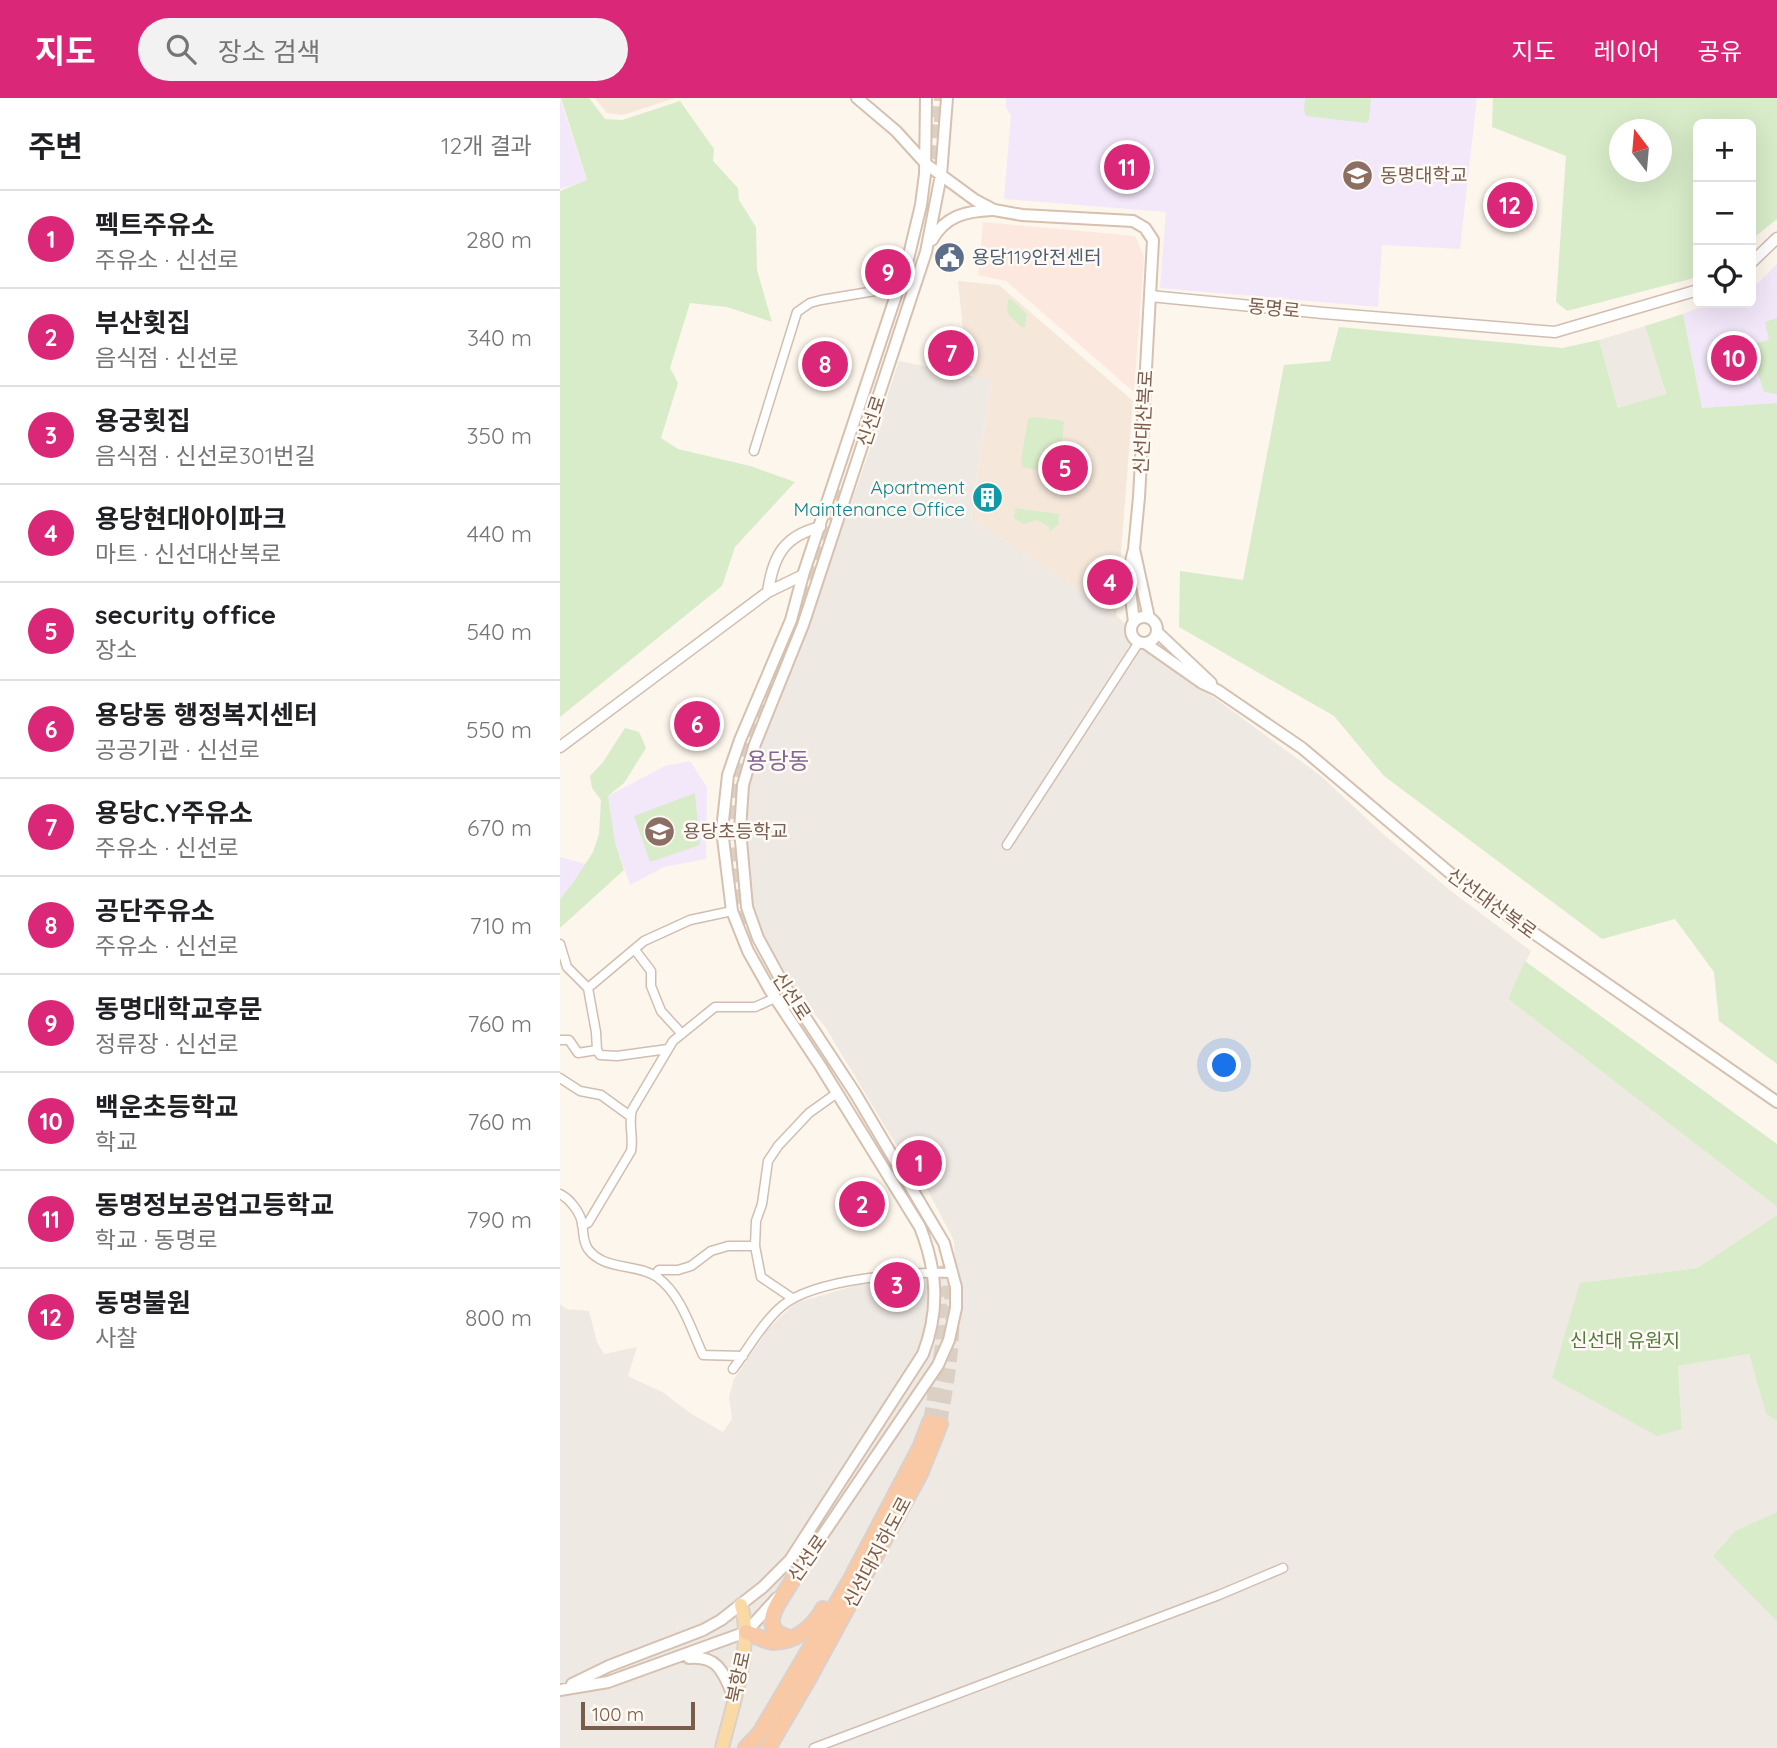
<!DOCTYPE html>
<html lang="ko">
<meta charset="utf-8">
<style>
:root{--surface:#fff;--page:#f2f2f2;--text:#202124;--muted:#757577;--line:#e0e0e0;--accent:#db2777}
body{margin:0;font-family:Quicksand,"Noto Sans KR",sans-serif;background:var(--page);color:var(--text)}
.controls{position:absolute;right:21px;top:21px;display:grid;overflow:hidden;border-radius:10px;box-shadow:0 7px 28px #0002}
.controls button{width:63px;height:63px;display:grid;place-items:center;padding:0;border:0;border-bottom:2px solid var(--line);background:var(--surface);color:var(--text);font:35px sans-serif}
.compass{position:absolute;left:1049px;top:21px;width:63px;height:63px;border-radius:50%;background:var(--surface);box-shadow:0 7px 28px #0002;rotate:344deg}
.scale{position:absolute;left:21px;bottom:18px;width:114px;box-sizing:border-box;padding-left:7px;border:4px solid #7a5c4d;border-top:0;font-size:19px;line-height:24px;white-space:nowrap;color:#7a5c4d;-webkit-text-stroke:5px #fffaf3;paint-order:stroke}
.you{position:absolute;left:665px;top:968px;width:24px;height:24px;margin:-18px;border:5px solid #fff;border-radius:50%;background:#1a73e8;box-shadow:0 0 0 10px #1a73e833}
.badge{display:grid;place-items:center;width:46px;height:46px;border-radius:50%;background:var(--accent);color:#fff;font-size:23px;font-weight:700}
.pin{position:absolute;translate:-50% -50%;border:4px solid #fff;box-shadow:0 2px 7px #0006}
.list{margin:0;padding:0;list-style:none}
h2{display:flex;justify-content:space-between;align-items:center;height:91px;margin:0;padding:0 28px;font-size:30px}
h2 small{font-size:23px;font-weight:400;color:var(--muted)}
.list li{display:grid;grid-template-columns:46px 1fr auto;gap:21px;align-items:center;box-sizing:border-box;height:98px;padding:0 28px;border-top:2px solid var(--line)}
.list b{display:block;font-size:26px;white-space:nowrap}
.list p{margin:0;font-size:23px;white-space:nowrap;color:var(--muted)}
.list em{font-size:23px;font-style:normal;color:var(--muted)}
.icon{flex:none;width:38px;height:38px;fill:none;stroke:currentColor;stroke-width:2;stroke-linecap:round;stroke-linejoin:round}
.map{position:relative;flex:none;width:1217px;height:1650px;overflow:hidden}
header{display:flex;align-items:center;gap:42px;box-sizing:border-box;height:98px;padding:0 35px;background:var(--accent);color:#fff}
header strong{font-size:33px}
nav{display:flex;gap:38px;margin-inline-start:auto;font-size:24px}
.search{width:490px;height:63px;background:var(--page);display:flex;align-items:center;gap:18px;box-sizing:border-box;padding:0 24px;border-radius:38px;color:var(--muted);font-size:26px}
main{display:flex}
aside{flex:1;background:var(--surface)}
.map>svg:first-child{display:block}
</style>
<header>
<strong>지도</strong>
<div class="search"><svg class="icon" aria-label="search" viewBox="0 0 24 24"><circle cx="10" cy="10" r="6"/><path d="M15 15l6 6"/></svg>장소 검색</div>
<nav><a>지도</a><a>레이어</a><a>공유</a></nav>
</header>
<main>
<aside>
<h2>주변<small>12개 결과</small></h2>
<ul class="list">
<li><span class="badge">1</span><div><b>펙트주유소</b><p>주유소 · 신선로</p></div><em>280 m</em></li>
<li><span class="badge">2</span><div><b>부산횟집</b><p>음식점 · 신선로</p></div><em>340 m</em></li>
<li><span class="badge">3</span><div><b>용궁횟집</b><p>음식점 · 신선로301번길</p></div><em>350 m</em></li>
<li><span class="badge">4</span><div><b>용당현대아이파크</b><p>마트 · 신선대산복로</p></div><em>440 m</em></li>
<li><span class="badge">5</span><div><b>security office</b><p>장소</p></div><em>540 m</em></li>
<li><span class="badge">6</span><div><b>용당동 행정복지센터</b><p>공공기관 · 신선로</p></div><em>550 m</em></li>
<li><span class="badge">7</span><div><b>용당C.Y주유소</b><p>주유소 · 신선로</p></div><em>670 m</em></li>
<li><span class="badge">8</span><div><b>공단주유소</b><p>주유소 · 신선로</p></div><em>710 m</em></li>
<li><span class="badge">9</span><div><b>동명대학교후문</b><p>정류장 · 신선로</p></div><em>760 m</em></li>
<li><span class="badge">10</span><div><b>백운초등학교</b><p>학교</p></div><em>760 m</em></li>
<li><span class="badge">11</span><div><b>동명정보공업고등학교</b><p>학교 · 동명로</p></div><em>790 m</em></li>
<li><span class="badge">12</span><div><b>동명불원</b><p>사찰</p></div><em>800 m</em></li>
</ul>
</aside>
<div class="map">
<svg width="1217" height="1650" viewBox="0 0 1217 1650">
<rect width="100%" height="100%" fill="#fdf6ec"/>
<path fill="#f5e8da" d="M35,0H115L63,17L47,15Z
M398,183L439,187L573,303L556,517L411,421L431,283L414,279L405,251Z"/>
<path fill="#fde8e0" d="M423,124L575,138L584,158L574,294L446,183L418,177Z"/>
<path fill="#efe9e4" d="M1085,228L1106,297L1058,310L1039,242Z
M339,263L431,282L411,421L556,517L596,557L761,678L823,736L891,793L971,853L948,901L1217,1109V1117L1137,1170L1020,1185L1122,1331L1118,1267L1189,1256L1206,1316L1217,1323V1414L1175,1433L1153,1458L1217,1524V1650H0V1206L6,1211L29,1213L37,1244L44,1256L77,1249L68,1278L104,1295L130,1315L163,1334L172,1321L169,1299L174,1281L208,1231L235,1205L301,1186L355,1179L395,1168L394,1143L361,1079L335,1045L264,927L231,890L202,843L191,809L182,745L185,685L299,383Z"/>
<path fill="#f3e8fa" d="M0,0L27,83L0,91Z
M446,0H917L900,151L822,147L818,209L600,190L606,114L444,101L451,17L446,10Z
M1217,166V305L1142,310L1123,216L1150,205H1191V188L1199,184Z
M130,663L147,689L146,761L104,769L70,787L55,744L48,698L105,668Z
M0,759L30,767L0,815Z"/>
<path fill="#d8ecc9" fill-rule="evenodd" d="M1,0H29L45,21L62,22L120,3L154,51L153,63L178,90L179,102L196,129L197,172L212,224L167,209L130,205L110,270L118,285L101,340L118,351L190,368L235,384L175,449L162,488L0,619V93L27,82Z
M745,0H811L809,22L806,25L746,18L744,13Z
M933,0H1217V121L1191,142V26H1138V179L1007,213L996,204L1006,58L932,29ZM1060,32H1102V74H1060Z
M451,201L467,216L465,229H461L447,215L448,202Z
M1123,216L1142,310L1217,305V966L1159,923L1154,874L1115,821L1042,841L824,678L774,618L619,529L620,473L683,482L724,267L770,263L779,229L1002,250L1039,242L1058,310L1106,296L1085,228Z
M1217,220V296L1204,294L1189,247L1209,242L1205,224Z
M474,319L504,323L501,360L496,374L463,370L461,362L468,321Z
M455,410L499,416L498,427L490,434L489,429L477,422L464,426L454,420Z
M65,630L79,634L86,650L64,685L48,698L55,744L64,772L0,830V801L13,785L33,754L39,736L41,702L32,690L30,678L43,664Z
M135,695L140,747L90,764L74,718Z
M965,863L1217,1046V1109L948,901Z
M1217,1117V1323L1206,1316L1189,1256L1118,1268L1122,1331L1097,1338L992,1280L1020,1185L1137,1170Z
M1217,1414V1524L1153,1458L1175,1433Z"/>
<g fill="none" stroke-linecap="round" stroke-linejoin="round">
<path stroke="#dcd0c4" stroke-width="14" stroke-dasharray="14 7" stroke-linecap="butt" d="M381,24V0
M369,61L373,8
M188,825C173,785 171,719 180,677L282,393
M370,1324L383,1242L378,1189
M380,1326C389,1273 400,1219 385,1165"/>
<defs>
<path id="minor" d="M194,353L237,214L250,205L261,202L339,189
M447,747L579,544
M0,846L7,869L28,890
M75,852L91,873V888L101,913L122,936
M28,890L84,843L130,822L172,813
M0,942H9L18,955L37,952L36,934L28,890
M37,952L40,957L57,958L108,951
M0,980L20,993L41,997L70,1018
M0,1096C10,1101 20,1114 22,1125C24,1134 22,1142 28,1151C44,1173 77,1165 97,1179C121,1196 131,1231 143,1257L183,1258
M22,1127L28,1125L71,1053C74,1039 68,1026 72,1012L113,943L155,909H195L215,900
M95,1177L99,1172H118L131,1168L151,1153L168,1148H195
M232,1200L201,1179L195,1148L196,1123L202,1106L208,1063L218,1048L249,1015L277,995
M173,1271C188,1251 203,1224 222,1208C255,1180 351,1174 393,1175
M254,1650L659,1497L723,1470"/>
<path id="tertiary" d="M1191,165L1217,140
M590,198L763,215L995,234L1138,192
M208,494C213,458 224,438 260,429
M0,649L208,494L243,477"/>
<path id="secondary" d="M297,0L336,33L366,66L415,102L434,112L462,117L573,123L585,130L593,142L579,399L574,451L568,476L574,524
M372,142C385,118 406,113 432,112
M574,451L589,520
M571 532a13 13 0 1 1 26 0a13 13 0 1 1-26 0Z
M597,534L651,585
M585,545L642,585L657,592L742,650L903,786L1217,1004
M228,1488L378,1267L389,1242L396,1210V1189L384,1145L295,995L222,884L198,840L187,809L180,732L183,687L195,646L243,527L366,154L381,77L387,0
M129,1560C159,1557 164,1576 174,1600
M12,1586L49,1568L143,1532L161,1522L203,1489L230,1462L363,1256C380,1212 377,1172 360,1129L261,969L210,892L188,853L172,813L162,732L168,677L180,642L231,522L243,477L348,161L361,107L365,76L366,0
M0,1592L48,1584L186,1534L217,1500"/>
<path id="primary" d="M162,1650C172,1608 194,1549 181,1507"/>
<path id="trunk" d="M186,1534C194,1537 205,1543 213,1544C236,1544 253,1529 263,1511
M230,1540C194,1531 221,1502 232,1483
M186,1650L200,1635L291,1481L361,1348L370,1324
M208,1650L249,1580L360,1376L380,1326"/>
</defs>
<use href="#minor" stroke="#d1beb0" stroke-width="11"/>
<use href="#tertiary" stroke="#d1beb0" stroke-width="13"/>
<use href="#secondary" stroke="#d6c0b0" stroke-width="14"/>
<use href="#primary" stroke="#dad1cd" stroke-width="16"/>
<use href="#trunk" stroke="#dad1cd" stroke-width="18"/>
<use href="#minor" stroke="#fff" stroke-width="8"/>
<use href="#tertiary" stroke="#fff" stroke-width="10"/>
<use href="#secondary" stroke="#fff" stroke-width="10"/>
<use href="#primary" stroke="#fbd9a5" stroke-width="12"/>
<use href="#trunk" stroke="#f9c8a4" stroke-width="14"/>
</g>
<defs>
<symbol id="university-disc" viewBox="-11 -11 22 22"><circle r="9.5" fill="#8d6e63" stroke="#fffaf3"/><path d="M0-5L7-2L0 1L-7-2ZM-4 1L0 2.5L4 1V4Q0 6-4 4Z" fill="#fff"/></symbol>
<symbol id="civic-disc" viewBox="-11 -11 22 22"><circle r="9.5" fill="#5c6f8a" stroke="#fffaf3"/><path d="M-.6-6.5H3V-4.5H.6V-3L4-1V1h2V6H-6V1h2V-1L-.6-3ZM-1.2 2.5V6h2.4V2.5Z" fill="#fff"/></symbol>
<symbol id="building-disc" viewBox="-11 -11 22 22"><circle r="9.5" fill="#0f9aa8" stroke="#fffaf3"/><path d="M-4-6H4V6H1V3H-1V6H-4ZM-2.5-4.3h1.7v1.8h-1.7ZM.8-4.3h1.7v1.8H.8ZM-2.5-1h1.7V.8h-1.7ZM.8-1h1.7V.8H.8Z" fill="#fff"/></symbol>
<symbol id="school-disc" viewBox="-11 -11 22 22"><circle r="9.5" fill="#8d6e63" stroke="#fffaf3"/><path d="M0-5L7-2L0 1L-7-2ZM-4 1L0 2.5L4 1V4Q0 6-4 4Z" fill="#fff"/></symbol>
</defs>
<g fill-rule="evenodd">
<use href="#university-disc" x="780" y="60" width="35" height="35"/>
<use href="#civic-disc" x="372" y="142" width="35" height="35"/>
<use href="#building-disc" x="410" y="382" width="35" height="35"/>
<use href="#school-disc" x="82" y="716" width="35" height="35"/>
</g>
<g text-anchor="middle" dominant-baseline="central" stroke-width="5" stroke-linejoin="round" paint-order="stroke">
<g font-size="19" fill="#785e54" stroke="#fffaf3" text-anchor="start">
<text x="820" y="77">동명대학교</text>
<text x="123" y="733">용당초등학교</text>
</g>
<g font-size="19" fill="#4e5e75" stroke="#fffaf3" text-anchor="start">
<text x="412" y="159">용당119안전센터</text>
</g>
<g font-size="19" fill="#7a5c4d" stroke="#fffaf3">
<text transform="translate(714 210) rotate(6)">동명로</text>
<text transform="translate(311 323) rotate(-72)">신선로</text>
<text transform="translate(583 324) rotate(-87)">신선대산복로</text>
<text transform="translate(932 805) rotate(36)">신선대산복로</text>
<text transform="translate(232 898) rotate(57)">신선로</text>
<text transform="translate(317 1454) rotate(-62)">신선대지하도로</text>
<text transform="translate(247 1460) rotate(-55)">신선로</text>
<text transform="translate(178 1579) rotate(-78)">북항로</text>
</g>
<g font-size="19" fill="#0d838f" stroke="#fffaf3" text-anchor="end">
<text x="405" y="389">Apartment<tspan x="405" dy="22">Maintenance Office</tspan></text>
</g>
<g font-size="19" fill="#537a41" stroke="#fffaf3">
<text x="1065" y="1242">신선대 유원지</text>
</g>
<g font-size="23" fill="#846695" stroke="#fffaf3">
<text x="218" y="662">용당동</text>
</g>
</g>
</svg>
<div class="controls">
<button>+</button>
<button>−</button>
<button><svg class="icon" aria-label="locate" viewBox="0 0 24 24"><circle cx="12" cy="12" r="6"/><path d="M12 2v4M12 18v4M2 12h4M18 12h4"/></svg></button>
</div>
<svg class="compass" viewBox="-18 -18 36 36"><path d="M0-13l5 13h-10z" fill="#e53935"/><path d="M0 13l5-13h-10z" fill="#757577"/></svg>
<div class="scale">100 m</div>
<div class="you"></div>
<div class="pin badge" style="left:359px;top:1065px">1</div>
<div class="pin badge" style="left:302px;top:1106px">2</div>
<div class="pin badge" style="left:337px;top:1187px">3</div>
<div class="pin badge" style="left:550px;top:484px">4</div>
<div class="pin badge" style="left:505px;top:370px">5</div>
<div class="pin badge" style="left:137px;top:626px">6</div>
<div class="pin badge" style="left:391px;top:255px">7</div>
<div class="pin badge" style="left:265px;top:266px">8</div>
<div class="pin badge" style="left:328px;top:174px">9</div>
<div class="pin badge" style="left:1174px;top:260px">10</div>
<div class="pin badge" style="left:567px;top:69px">11</div>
<div class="pin badge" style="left:950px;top:107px">12</div>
</div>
</main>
